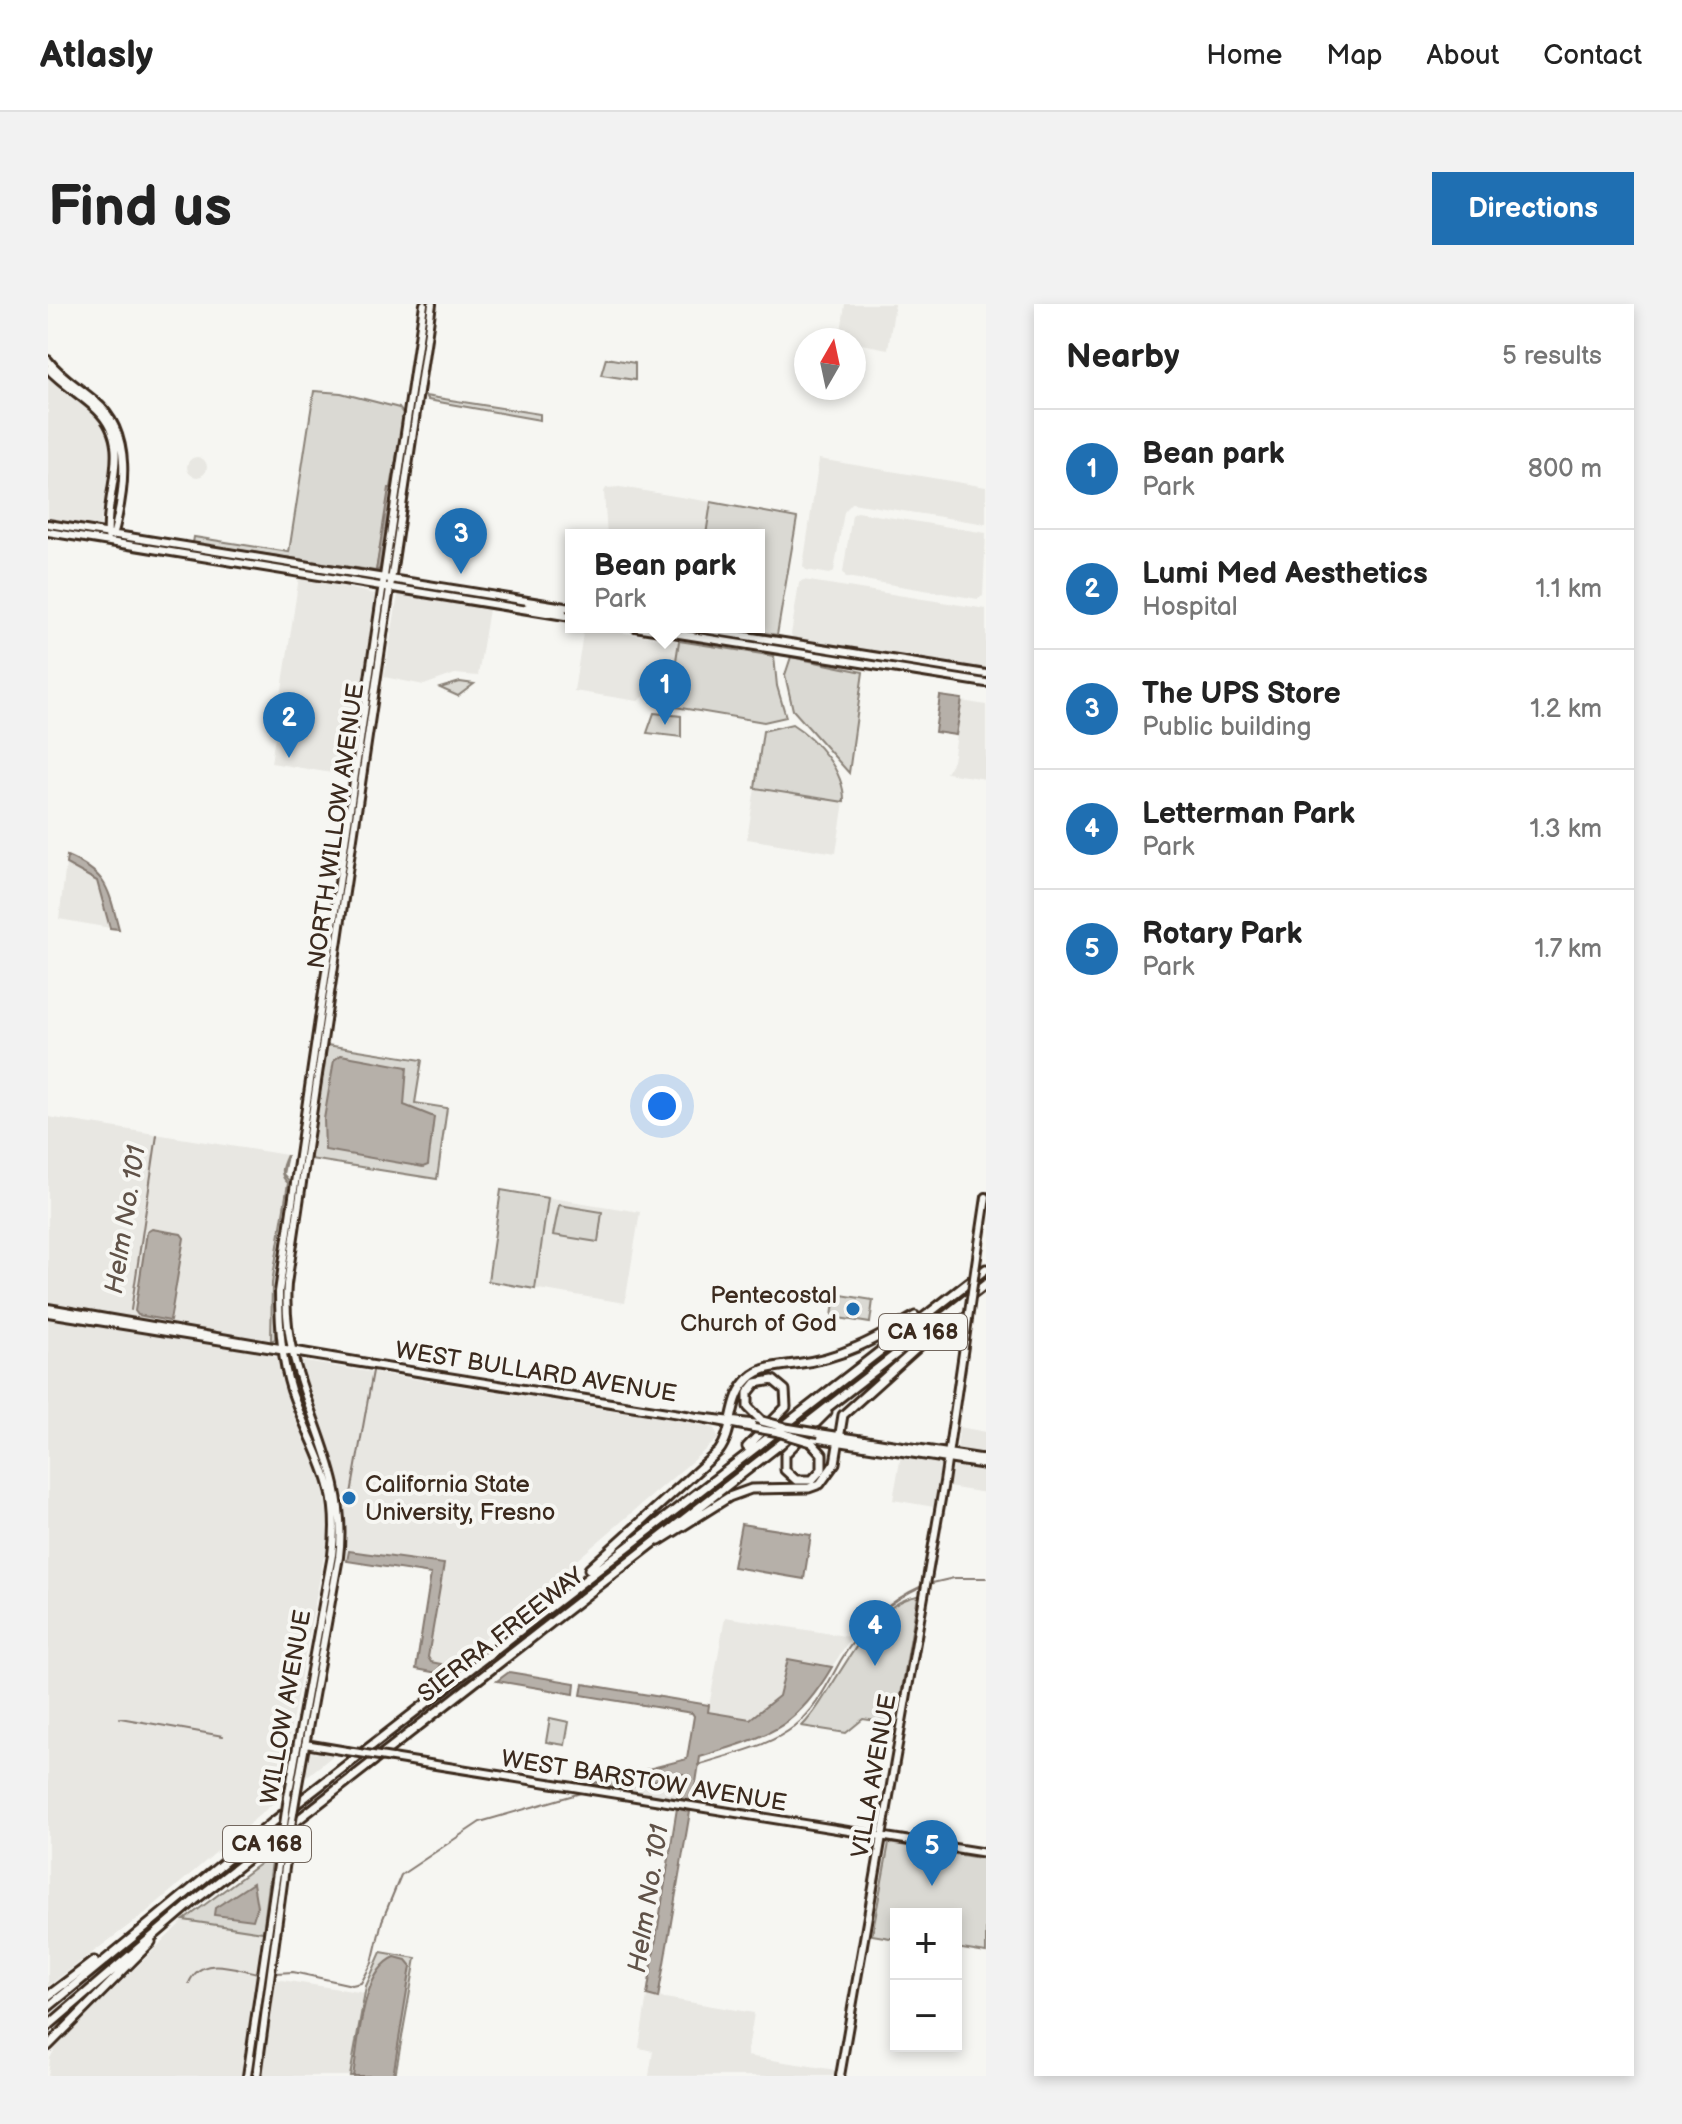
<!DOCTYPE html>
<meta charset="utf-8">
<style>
:root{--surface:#fff;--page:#f2f2f2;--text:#222;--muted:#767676;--line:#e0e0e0;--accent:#1f6fb2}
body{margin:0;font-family:"Balsamiq Sans",sans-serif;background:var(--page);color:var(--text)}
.controls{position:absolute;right:24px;bottom:24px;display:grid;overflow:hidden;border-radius:0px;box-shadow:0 4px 12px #0003}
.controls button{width:72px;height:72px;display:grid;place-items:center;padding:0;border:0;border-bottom:2px solid var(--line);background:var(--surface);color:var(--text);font:40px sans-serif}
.compass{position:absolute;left:746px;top:24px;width:72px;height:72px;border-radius:50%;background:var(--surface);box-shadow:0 4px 12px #0003;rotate:9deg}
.you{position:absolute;left:614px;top:802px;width:28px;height:28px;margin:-20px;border:6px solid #fff;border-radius:50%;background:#1a73e8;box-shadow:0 0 0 12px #1a73e833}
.badge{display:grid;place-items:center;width:52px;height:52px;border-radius:50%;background:var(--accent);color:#fff;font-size:26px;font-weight:700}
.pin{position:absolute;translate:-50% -66px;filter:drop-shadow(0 2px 4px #0008)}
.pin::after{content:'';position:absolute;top:42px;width:28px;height:24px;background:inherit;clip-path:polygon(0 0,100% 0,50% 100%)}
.popup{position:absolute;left:517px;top:225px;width:200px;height:104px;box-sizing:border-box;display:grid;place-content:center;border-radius:0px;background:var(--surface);filter:drop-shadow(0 2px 6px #0005);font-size:26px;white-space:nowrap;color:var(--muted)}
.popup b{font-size:30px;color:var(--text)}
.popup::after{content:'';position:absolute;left:50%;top:100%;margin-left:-16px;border:16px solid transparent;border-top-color:var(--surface)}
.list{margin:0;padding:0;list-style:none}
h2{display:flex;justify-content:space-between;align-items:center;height:104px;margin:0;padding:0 32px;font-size:34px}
h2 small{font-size:26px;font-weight:400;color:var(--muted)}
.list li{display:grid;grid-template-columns:52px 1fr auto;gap:24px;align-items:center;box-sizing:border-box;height:120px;padding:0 32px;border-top:2px solid var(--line)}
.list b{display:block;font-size:30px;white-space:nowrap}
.list p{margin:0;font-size:26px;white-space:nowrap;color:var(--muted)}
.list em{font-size:26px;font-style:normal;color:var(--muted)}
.map{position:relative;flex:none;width:938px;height:1772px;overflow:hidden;border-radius:0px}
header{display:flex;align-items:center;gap:48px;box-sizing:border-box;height:112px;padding:0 40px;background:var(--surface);border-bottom:2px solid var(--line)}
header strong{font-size:38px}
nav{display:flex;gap:44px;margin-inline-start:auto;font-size:28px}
.intro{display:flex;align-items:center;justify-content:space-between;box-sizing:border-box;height:192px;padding:0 48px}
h1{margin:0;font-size:56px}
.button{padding:20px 36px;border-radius:0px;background:var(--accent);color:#fff;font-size:28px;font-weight:700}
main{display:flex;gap:48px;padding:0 48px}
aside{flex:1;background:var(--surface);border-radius:0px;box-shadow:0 4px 12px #0003}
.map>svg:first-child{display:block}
</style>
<header>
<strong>Atlasly</strong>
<nav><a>Home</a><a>Map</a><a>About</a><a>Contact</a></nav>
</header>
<div class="intro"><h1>Find us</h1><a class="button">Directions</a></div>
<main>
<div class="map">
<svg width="938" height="1772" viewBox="0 0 938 1772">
<rect width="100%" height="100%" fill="#f6f6f2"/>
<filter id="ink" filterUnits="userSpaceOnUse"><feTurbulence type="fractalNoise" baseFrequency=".0125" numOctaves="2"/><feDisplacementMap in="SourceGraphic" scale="16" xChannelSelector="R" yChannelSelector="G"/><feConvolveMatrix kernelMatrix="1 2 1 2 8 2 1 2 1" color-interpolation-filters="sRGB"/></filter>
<g filter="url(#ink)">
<path fill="#e8e7e2" d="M797,0H847L840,45L792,36Z
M0,71L48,112L61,135L64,158L52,222L0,214Z
M139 163a10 10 0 1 1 20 0a10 10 0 1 1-20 0Z
M771,155L938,183V220L804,199L796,208L786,267L782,270L758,266L755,262Z
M572,183L663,198L658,231H559L556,188L558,184Z
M809,208L938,229L935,292L930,295L798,273L795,268L804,211Z
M251,273L327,290L304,466L296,471L223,459Z
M755,276L938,305V366L746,335L743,331L751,279Z
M350,291L441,305L430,372L407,370L376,381L336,373Z
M536,323L631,337L621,402L609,400L605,392L598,391L590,397L526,387Z
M914,397L938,401V475L898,469L905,457Z
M707,484L796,498L788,549L699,535Z
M18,560L49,577L62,624L11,615Z
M0,813L239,851L233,869L240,879L222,1007V1037L226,1053L637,1117L667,1124L670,1135L448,1325L391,1369L369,1364L383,1269L276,1253L239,1443L235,1491L96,1610L0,1682Z
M453,886L592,908L577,999L440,977Z
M911,1123L938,1128V1151L909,1147Z
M853,1151L893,1160L886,1203L845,1196Z
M906,1160L938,1165V1189L900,1183Z
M677,1313L803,1333L784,1363L740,1355L731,1392L702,1415L660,1408Z
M262,1448L286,1451L258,1473Z
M636,1470L632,1496L571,1485L620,1472Z
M136,1616L215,1628L195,1772H0L2,1754L9,1741Z
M227,1675L317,1689L302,1772H213Z
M599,1691L706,1709L699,1752L788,1766L787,1772H601L605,1747L591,1744Z"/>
<path fill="#dad9d3" stroke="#8a8278" stroke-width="2" d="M558,54L587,59V76L553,71Z
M266,87L293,89L351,104L356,111L328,267L145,239L146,233L241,248Z
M377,92L492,110V116L380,96Z
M663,198L749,214L729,331L682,323H711V231H658Z
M631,337L726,352L729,382L738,413L716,418L621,402Z
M743,353L815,368L801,469L745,406L737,371Z
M412,378L426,380L410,392L392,384Z
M606,409L633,412V433L599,429Z
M744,420C768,435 797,467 796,498L707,484L715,427Z
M279,741L374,756L367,799L399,804L389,875L262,855Z
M239,851L235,870L243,879L229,970L227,1035L223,1037L224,979L240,879C230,870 234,862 239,851Z
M453,886L500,894L487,985L440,977Z
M511,901L554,908L550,938L505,931Z
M787,990L825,996L822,1019L784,1013Z
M870,1292L848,1420L815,1415L798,1429L754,1422C788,1388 818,1299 870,1292Z
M502,1414L521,1418L517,1441L498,1438Z
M841,1539L938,1555V1649L908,1644V1610H848V1635L824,1631Z
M225,1550L215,1628L136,1616Z
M333,1648L368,1654L347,1772H302L318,1682Z"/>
<path fill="#b6b0a9" stroke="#857a71" stroke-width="2" d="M341,184H345L332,265L328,267Z
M892,392L914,395L908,431L887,428Z
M19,552C60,570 60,584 71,625L62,624L49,577L18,560Z
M293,751L359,763L356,801L386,813L380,861L375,863L277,846L276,815L286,756Z
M104,925L133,930L136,934L122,1017L90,1011L87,1007L99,928Z
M693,1220L763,1231L756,1275L685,1263Z
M301,1247L396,1260L380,1353L383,1358L393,1360L390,1369L368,1365L383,1270L299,1257Z
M740,1355L784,1363C746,1428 720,1431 652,1453L645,1498L632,1496L635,1470L571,1485L542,1480L639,1455L646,1412L644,1409L533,1391L535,1380L661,1401L660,1408L702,1415L731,1392Z
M461,1368L527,1379L526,1390L449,1377Z
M629,1504L642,1508L610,1694L599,1691Z
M205,1579L209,1603L205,1616L166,1611L167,1604Z
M347,1653L358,1656L363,1662L345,1772H305C311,1739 313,1667 347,1653Z"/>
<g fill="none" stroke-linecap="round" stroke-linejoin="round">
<path stroke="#857a71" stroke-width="2" d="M83,1006L109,831
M301,1201L325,1067
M880,1280L906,1274H938
M72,1414L175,1432
M650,1461C682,1450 721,1443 747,1422C769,1404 780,1379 793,1356C812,1324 840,1297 874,1282
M228,1669L245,1668L304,1681L313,1679L324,1659L334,1617L353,1571L432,1518L533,1489
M141,1679C153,1650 187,1665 210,1669"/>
<defs>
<path id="major" d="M0,56C13,73 31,83 47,97C86,129 77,188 65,232
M0,65C15,81 33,91 49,106C86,142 56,189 60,232
M0,220L523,304
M0,228L523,313
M479,303L515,308
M587,323L938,379
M642,323L938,370
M929,953L938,893
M0,1004L319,1059
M0,1009L638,1111L706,1124
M650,1113L711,1120
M771,1129L938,1155
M765,1134L938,1161
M257,1440L299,1447
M344,1454L938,1549
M249,1486L291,1253C304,1153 231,1083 239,980L384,0
M240,1493L284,1251C294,1176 265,1150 243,1086C233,1054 231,1022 231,988L376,0
M199,1772L233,1541
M209,1772L241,1534
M792,1772L896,1178L920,1015"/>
<path id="highway" d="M763,1138L774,1150V1165L764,1176H748L737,1166V1150L779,1108
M699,1143L738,1103L737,1086L725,1076L708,1079L700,1089V1103L714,1117
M611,1237L681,1193L703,1185L761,1184L772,1180L787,1159L795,1111L917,1001
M541,1265L671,1147C686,1127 681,1098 697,1079C710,1062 728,1063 747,1060C793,1055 828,1035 867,1012
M0,1692L46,1657
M0,1703L225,1518L938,965
M0,1722L147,1596L938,980
M0,1742L103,1638"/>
</defs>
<use href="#major" stroke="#3b2a1e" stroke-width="12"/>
<use href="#highway" stroke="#3b2a1e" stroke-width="13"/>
<use href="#major" stroke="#f6f6f2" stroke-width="6"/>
<use href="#highway" stroke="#f6f6f2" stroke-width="7"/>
<defs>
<path id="major-bridge" d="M920,1015L929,953
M735,1123L771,1129
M706,1124L734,1129
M299,1447L344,1454
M241,1534L249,1486
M233,1541L240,1493"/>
<path id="highway-bridge" d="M714,1117L736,1123
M730,1128L763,1138"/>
</defs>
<use href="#major-bridge" stroke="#3b2a1e" stroke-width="12" stroke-linecap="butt"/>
<use href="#highway-bridge" stroke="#3b2a1e" stroke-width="13" stroke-linecap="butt"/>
<use href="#major-bridge" stroke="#f6f6f2" stroke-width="6"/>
<use href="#highway-bridge" stroke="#f6f6f2" stroke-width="7"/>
</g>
</g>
<g fill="#1f6fb2" stroke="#f6f6f2" stroke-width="3">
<circle cx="805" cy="1005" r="8"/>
<circle cx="301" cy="1194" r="8"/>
</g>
<g text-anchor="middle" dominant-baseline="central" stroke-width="8" stroke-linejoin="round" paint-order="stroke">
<g fill="#f6f6f2" stroke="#73675e" stroke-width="2">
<rect x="831" y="1010" width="88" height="36" rx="6"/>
<rect x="175" y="1522" width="88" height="36" rx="6"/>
</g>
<g font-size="22" font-weight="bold" fill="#3b2a1e">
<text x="875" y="1028">CA 168</text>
<text x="219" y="1540">CA 168</text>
</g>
<g font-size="24" fill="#3b2a1e" stroke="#f6f6f2">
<text transform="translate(288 522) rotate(-82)">NORTH WILLOW AVENUE</text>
<text transform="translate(488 1068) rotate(9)">WEST BULLARD AVENUE</text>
<text transform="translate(453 1331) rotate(-38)">SIERRA FREEWAY</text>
<text transform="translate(238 1403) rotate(-80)">WILLOW AVENUE</text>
<text transform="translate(826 1472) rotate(-80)">VILLA AVENUE</text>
<text transform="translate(596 1477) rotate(9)">WEST BARSTOW AVENUE</text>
</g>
<g font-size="24" fill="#3b2a1e" stroke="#f6f6f2" text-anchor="end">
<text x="789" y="991">Pentecostal<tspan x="789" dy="28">Church of God</tspan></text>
<text x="317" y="1180" text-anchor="start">California State<tspan x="317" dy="28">University, Fresno</tspan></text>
</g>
<g font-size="26" font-style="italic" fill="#605248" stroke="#f6f6f2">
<text transform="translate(78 916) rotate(-81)">Helm No. 101</text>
<text transform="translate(601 1595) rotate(-81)">Helm No. 101</text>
</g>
</g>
</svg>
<div class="controls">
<button>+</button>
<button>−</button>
</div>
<svg class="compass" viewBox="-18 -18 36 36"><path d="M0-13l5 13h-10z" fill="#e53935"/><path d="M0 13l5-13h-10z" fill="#767676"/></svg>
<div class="you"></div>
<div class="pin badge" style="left:617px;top:421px">1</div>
<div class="popup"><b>Bean park</b>Park</div>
<div class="pin badge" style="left:241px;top:454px">2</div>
<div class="pin badge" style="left:413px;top:270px">3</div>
<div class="pin badge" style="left:827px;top:1362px">4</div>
<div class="pin badge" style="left:884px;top:1582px">5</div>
</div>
<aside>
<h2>Nearby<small>5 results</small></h2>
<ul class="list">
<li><span class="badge">1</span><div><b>Bean park</b><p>Park</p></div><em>800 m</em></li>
<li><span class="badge">2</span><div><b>Lumi Med Aesthetics</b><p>Hospital</p></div><em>1.1 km</em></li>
<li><span class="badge">3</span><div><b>The UPS Store</b><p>Public building</p></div><em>1.2 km</em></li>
<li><span class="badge">4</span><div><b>Letterman Park</b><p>Park</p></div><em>1.3 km</em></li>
<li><span class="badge">5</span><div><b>Rotary Park</b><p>Park</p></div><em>1.7 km</em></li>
</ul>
</aside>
</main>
